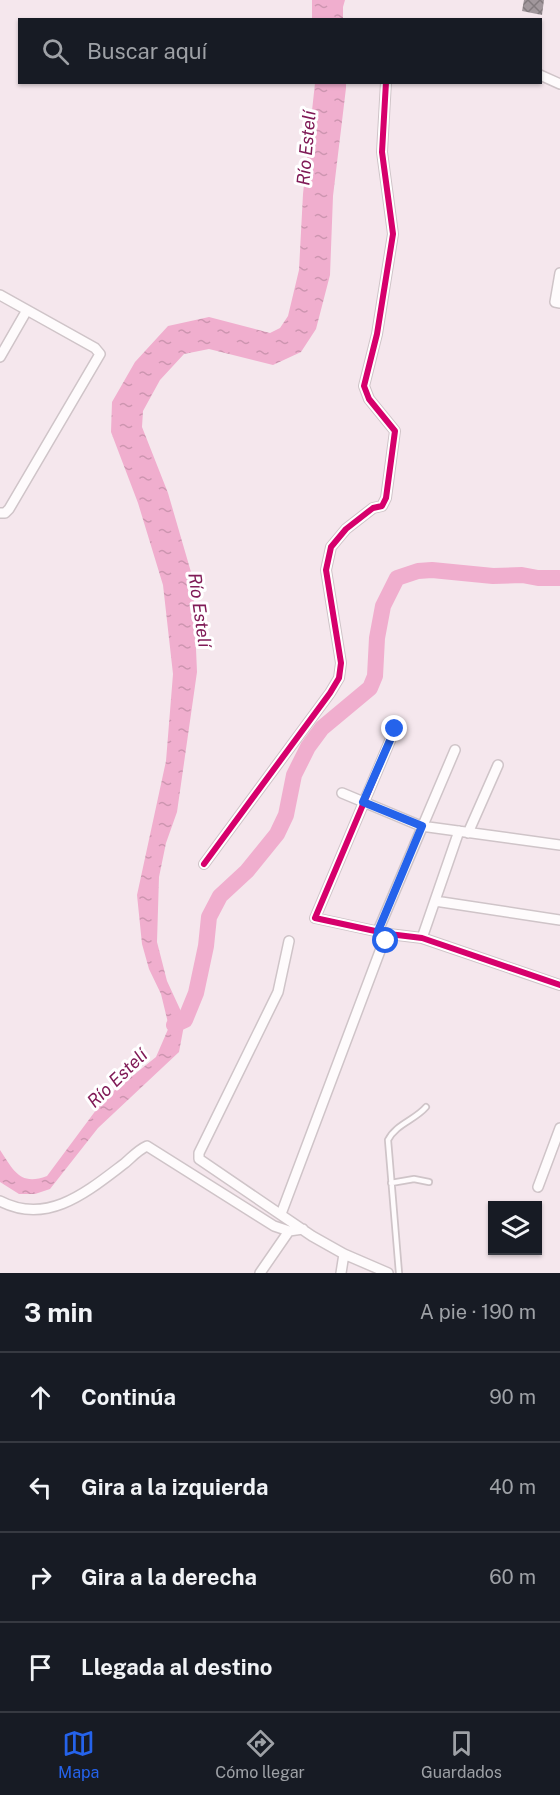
<!DOCTYPE html>
<html lang="es">
<meta charset="utf-8">
<style>
:root{--surface:#171b24;--page:#20242c;--text:#f1f3f6;--muted:#9ea1a6;--line:#363941;--accent:#2563eb}
body{margin:0;font-family:"Public Sans",sans-serif;background:var(--page);color:var(--text)}
.controls{position:absolute;right:18px;bottom:18px;display:grid;overflow:hidden;border-radius:0px;box-shadow:0 2px 4px #0004}
.controls button{width:54px;height:54px;display:grid;place-items:center;padding:0;border:0;border-bottom:2px solid var(--line);background:var(--surface);color:var(--text);font:30px sans-serif}
.stop{position:absolute;width:18px;height:18px;margin:-14px;border:4px solid #2563eb;border-radius:50%;background:#fff}
.stop.end{background:#2563eb;border-color:#fff;box-shadow:0 2px 6px #0008}
.list{margin:0;padding:0;list-style:none}
h2{display:flex;justify-content:space-between;align-items:center;height:78px;margin:0;padding:0 24px;font-size:26px}
h2 small{font-size:20px;font-weight:400;color:var(--muted)}
.list li{display:grid;grid-template-columns:39px 1fr auto;gap:18px;align-items:center;box-sizing:border-box;height:90px;padding:0 24px;border-top:2px solid var(--line)}
.list b{display:block;font-size:22px;white-space:nowrap}
.list em{font-size:20px;font-style:normal;color:var(--muted)}
.icon{flex:none;width:33px;height:33px;fill:none;stroke:currentColor;stroke-width:2;stroke-linecap:round;stroke-linejoin:round}
.map{position:relative;flex:none;width:560px;height:1273px;overflow:hidden}
.search{position:absolute;background:var(--surface);box-shadow:0 2px 4px #0004;left:18px;right:18px;top:18px;height:66px;display:flex;align-items:center;gap:15px;box-sizing:border-box;padding:0 21px;border-radius:0px;color:var(--muted);font-size:22px}
.sheet{height:438px;background:var(--surface)}
nav{display:flex;justify-content:space-around;align-items:center;box-sizing:border-box;height:84px;border-top:2px solid var(--line);background:var(--surface);font-size:16px;color:var(--muted)}
nav a{display:grid;justify-items:center;gap:3px}
nav .on{color:var(--accent)}
.map>svg:first-child{display:block}
</style>
<div class="map">
<svg width="560" height="1273" viewBox="0 0 560 1273">
<defs>
<pattern id="water-ripples" width="26" height="14" patternUnits="userSpaceOnUse" patternTransform="scale(1.5)"><rect width="26" height="14" fill="#f0aece"/><path d="M2 4q2-2 4 0t4 0M15 11q2-2 4 0t4 0" fill="none" stroke="#cd95b0"/></pattern>
<pattern id="building-cross-hatch" width="8" height="8" patternUnits="userSpaceOnUse" patternTransform="scale(1.5)"><rect width="8" height="8" fill="#a1979c"/><path d="M0 0l8 8M0 8l8-8" fill="none" stroke="#827a7e"/></pattern>
</defs>
<rect width="100%" height="100%" fill="#f5e7ed"/>
<path fill="url(#water-ripples)" d="M312,0H345L343,7V19H312Z
M315,83H346V88L333,196L330,275L316,329L301,352L273,365L209,349L184,354L160,380L143,411L142,427L168,493L193,579L197,672L177,812L166,843L159,877L157,942L167,981L185,1020L179,1052L98,1128L50,1189L35,1194H19L0,1182V1150C14,1171 20,1186 47,1176L105,1098L156,1057L169,1027L161,994L149,969L142,944L137,895L166,761L173,674L163,585L138,503L111,432L112,402L135,362L168,326L209,317L270,333L280,328L288,316L299,270L303,194Z"/>
<g fill="none" stroke-linecap="round" stroke-linejoin="round">
<path stroke="#f0aece" stroke-width="16" d="M174,1025L185,1020L196,993L206,946L209,917L220,896L247,871L277,834L286,815L294,775L308,747L322,728L370,688L375,676L377,638L383,606L397,578L418,571L432,570L493,576L522,575L538,578H560"/>
</g>
<path fill="url(#building-cross-hatch)" d="M524,0H544L542,15L522,11Z"/>
<g fill="none" stroke-linecap="round" stroke-linejoin="round">
<defs>
<path id="service" d="M391,1183L414,1179L429,1182
M399,1273L388,1140C396,1124 415,1120 426,1107"/>
<path id="minor" d="M540,75L560,84
M560,273L555,302L560,303
M0,295L95,348L100,354L9,509L5,513H0
M0,357L27,310
M395,729L315,918L389,934L422,938L560,985
M342,793L421,826L560,845
M468,833L498,765
M204,864L330,693L339,678L341,663L326,570L331,547L346,529L373,508L382,506L386,498L395,431L369,399L364,386L377,334L393,234L382,152L386,82
M435,901L560,920
M378,931L455,750
M422,938L459,831
M289,941L278,992L199,1153V1159L312,1236L344,1254L388,1273
M538,1187L560,1128
M0,1201C48,1226 88,1191 125,1163C132,1157 138,1150 147,1146L274,1226L289,1231L303,1229
M281,1214L380,951L389,934
M260,1273L289,1231
M341,1273L344,1254"/>
</defs>
<use href="#service" stroke="#cfc4c8" stroke-width="8"/>
<use href="#minor" stroke="#cfc4c8" stroke-width="12"/>
<use href="#service" stroke="#fefbfc" stroke-width="4.5"/>
<use href="#minor" stroke="#fefbfc" stroke-width="9"/>
<defs>
<path id="cycleway" d="M395,729L315,918L389,934L422,938L560,985
M204,864L330,693L339,678L341,663L326,570L331,547L346,529L373,508L382,506L386,498L395,431L369,399L364,386L377,334L393,234L382,152L386,82"/>
</defs>
<use href="#cycleway" stroke="#fff" stroke-width="10"/>
<use href="#cycleway" stroke="#d6006c" stroke-width="6"/>
</g>
<g fill="none" stroke-linecap="round" stroke-linejoin="round">
<path stroke="#2563eb" stroke-width="8" d="M386,941L389,934L378,931L422,826L363,802L395,729"/>
</g>
<g text-anchor="middle" dominant-baseline="central" stroke-width="6" stroke-linejoin="round" paint-order="stroke">
<g font-size="18" font-style="italic" fill="#801b57" stroke="#fff">
<text transform="translate(306 148) rotate(-85)">Río Estelí</text>
<text transform="translate(200 610) rotate(82)">Río Estelí</text>
<text transform="translate(117 1078) rotate(-44)">Río Estelí</text>
</g>
</g>
</svg>
<div class="controls">
<button><svg class="icon" aria-label="layers" viewBox="0 0 24 24"><path d="M12 4l9 5-9 5-9-5zM3 14l9 5 9-5"/></svg></button>
</div>
<div class="stop" style="left:386px;top:941px"></div>
<div class="stop end" style="left:395px;top:729px"></div>
<div class="search"><svg class="icon" aria-label="search" viewBox="0 0 24 24"><circle cx="10" cy="10" r="6"/><path d="M15 15l6 6"/></svg>Buscar aquí</div>
</div>
<section class="sheet">
<h2>3 min<small>A pie · 190 m</small></h2>
<ul class="list">
<li><svg class="icon" aria-label="ahead" viewBox="0 0 24 24"><path d="M12 20V5M6 11l6-6 6 6"/></svg><div><b>Continúa</b></div><em>90 m</em></li>
<li><svg class="icon" aria-label="left" viewBox="0 0 24 24"><path d="M17 20v-9H6M10 6l-5 5 5 5"/></svg><div><b>Gira a la izquierda</b></div><em>40 m</em></li>
<li><svg class="icon" aria-label="right" viewBox="0 0 24 24"><path d="M7 20v-9h11M14 6l5 5-5 5"/></svg><div><b>Gira a la derecha</b></div><em>60 m</em></li>
<li><svg class="icon" aria-label="arrive" viewBox="0 0 24 24"><path d="M6 21V4h12l-3 4 3 4H6"/></svg><div><b>Llegada al destino</b></div></li>
</ul>
</section>
<nav>
<a class="on"><svg class="icon" aria-label="map" viewBox="0 0 24 24"><path d="M3 6l6-2 6 2 6-2v14l-6 2-6-2-6 2zM9 4v14M15 6v14"/></svg>Mapa</a>
<a><svg class="icon" aria-label="directions" viewBox="0 0 24 24"><path d="M12 3l9 9-9 9-9-9zM9 14v-3h6M13 9l2 2-2 2"/></svg>Cómo llegar</a>
<a><svg class="icon" aria-label="saved" viewBox="0 0 24 24"><path d="M7 4h10v16l-5-4-5 4z"/></svg>Guardados</a>
</nav>
